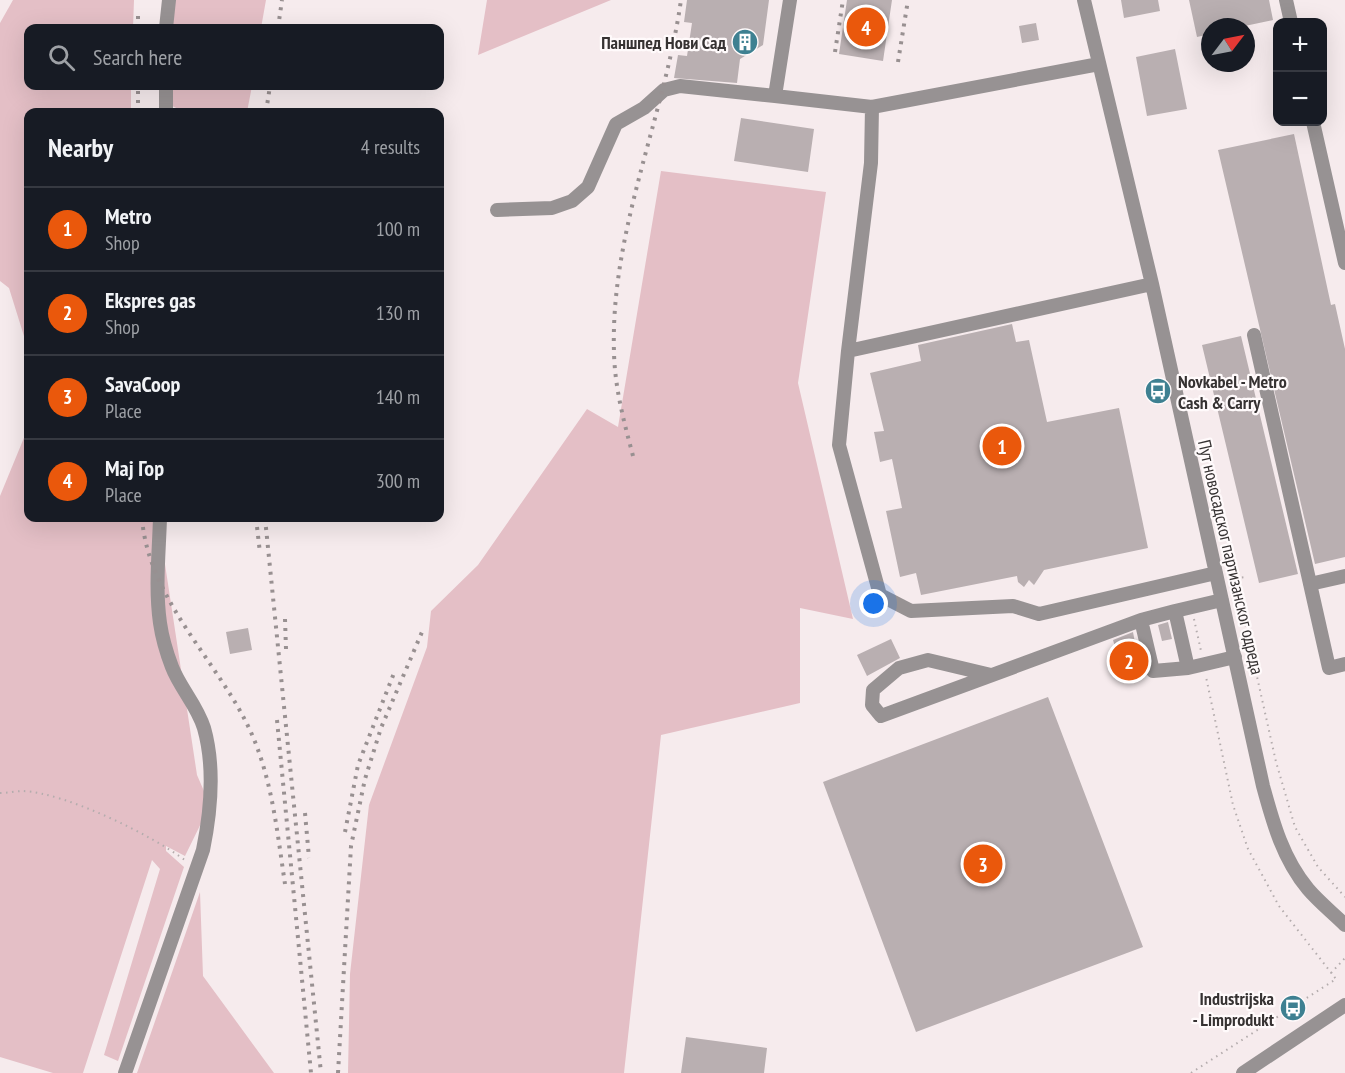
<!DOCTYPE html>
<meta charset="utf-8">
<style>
:root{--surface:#171b24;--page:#242831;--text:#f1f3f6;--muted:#9ea1a6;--line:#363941;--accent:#ea580c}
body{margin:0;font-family:"PT Sans Narrow",sans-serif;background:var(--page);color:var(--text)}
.controls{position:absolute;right:18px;top:18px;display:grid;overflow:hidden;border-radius:12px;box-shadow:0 6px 24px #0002}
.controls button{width:54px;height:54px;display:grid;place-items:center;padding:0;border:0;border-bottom:2px solid var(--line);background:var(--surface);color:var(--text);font:30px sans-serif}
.compass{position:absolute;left:1201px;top:18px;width:54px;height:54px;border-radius:50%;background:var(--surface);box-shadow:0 6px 24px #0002;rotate:58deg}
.you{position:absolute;left:874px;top:604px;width:21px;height:21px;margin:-15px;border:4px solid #fff;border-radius:50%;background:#1a73e8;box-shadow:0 0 0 9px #1a73e833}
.badge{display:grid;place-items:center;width:39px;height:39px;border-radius:50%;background:var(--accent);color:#fff;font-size:20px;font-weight:700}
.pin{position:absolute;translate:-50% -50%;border:3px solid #fff;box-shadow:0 2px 6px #0006}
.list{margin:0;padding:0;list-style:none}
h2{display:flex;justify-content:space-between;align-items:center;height:78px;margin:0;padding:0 24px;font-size:26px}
h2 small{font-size:20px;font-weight:400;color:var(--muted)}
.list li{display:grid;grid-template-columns:39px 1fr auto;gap:18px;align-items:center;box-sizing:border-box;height:84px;padding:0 24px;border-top:2px solid var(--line)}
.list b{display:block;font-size:22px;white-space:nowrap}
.list p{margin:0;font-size:20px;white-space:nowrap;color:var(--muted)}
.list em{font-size:20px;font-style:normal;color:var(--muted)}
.icon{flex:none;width:33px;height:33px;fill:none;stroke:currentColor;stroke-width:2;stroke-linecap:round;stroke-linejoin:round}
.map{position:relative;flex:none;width:1345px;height:1073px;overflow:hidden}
.search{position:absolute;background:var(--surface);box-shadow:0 6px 24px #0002;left:24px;top:24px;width:420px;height:66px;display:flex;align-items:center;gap:15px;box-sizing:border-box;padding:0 21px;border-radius:12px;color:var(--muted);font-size:22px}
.panel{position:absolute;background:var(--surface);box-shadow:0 6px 24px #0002;left:24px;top:108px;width:420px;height:414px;border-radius:12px}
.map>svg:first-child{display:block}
</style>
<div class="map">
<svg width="1345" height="1073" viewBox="0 0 1345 1073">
<rect width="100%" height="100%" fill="#f6ebed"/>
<path fill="#e4bfc6" d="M13,0H134L133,28H28V86H131V112H28V349L9,288L0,281V23Z
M175,0H266L261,28H172Z
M487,0H611L478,55Z
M172,86H252L247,112H185L172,106Z
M661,171L826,192L798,383L853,619L800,608V703L661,735L624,1073H348L350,974L369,805L427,647L431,611L478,565L587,409L618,427Z
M28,428V518H158L197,775L210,805L185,856L166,846V851L184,867L118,1061L104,1055L160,869L152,860L83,1073H53L0,1057V496Z
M200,892L203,976L274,1073H137Z"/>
<path fill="#b9afb1" d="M687,0H769L763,45L740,59L737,83L674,78L678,55L687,56L692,23L684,22Z
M847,0H892L883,61L839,54Z
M1121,0H1158L1160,11L1124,18Z
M1189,0H1269L1273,20L1240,27H1210V34L1197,37Z
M1036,23L1039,40L1022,43L1019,26Z
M1175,49L1187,109L1147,116L1136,57Z
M741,118L814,129L808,172L734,161Z
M1294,134L1331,305L1335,304L1345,349V557L1315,564L1218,150Z
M1012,324L1016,342L1029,340L1047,422L1119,408L1148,548L1044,570L1034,585L1029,580L1024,587L1018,582L1017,576L921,595L916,573L900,577L886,511L902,508L892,459L880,462L874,432L884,431L870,373L921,361L918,345Z
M1241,336L1298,574L1259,583L1202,345Z
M1168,622L1172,639L1162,641L1158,625Z
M248,628L252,650L230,654L226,632Z
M1133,632L1140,670L1123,674L1113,640Z
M891,639L900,658L867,676L857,655Z
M1048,697L1143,947L916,1032L823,782Z
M686,1037L767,1048L764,1073H681Z"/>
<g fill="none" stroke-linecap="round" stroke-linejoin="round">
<path stroke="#b4acad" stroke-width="2" stroke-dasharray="1.5 4.5" stroke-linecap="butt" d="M1235,578L1276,762L1295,827L1318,867L1345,897
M1230,579L1246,577
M1194,619L1201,651
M0,793C8,793 16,791 23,791C66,793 152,835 186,861
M1331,973L1345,958
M1191,1073L1336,979L1279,906L1248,849L1233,805L1206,677"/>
<path stroke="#979293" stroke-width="14" d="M790,0L775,96L872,107
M1084,0L1152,284L1263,786C1273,823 1283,859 1308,889C1319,902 1333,913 1345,925
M1286,0L1291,22
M166,28L169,0
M1099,64L872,107L871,163L848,351L1152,284
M166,112V86
M1313,122L1345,263
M497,210L552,208L572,201L588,187L616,124L644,108L664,90L680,86L775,96
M1254,335L1329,668L1345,664
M848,351L839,445L880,595L911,611L1013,606L1039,614L1216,573
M1310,584L1345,576
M1222,600L1175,611L1188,668L1235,657
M1141,620L1153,671L1188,668
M991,675L928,660L899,668L873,690L872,705L881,716L1141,620L1175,611
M125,1073L203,850C211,811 215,767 204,728C197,705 180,688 172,667C167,654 162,637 160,623C155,588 159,552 160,518
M1243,1073L1345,1005"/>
<path stroke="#989091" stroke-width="4" stroke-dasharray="3 6" stroke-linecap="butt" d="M138,28V16
M278,28L282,0
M835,52L843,0
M898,62L908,0
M138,112V86
M266,112L270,86
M633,456C624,422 615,389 614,353C610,232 664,119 681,0
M142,518C148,598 216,659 249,728C272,777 277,831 285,884
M256,518L260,553
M265,518L321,1073
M285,619L286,649
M277,720L311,1073
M305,813L309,858
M345,832L358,765L394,673
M338,1073L351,846L365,779L381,728L422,632"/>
</g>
<defs>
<symbol id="building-disc" viewBox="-11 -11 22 22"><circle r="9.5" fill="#3e8091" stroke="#fffafb"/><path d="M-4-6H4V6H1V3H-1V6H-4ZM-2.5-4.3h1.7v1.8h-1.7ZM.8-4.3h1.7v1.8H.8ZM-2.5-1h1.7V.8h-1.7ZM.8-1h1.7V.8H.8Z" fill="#fff"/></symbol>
<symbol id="bus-disc" viewBox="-11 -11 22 22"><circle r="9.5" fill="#3e8091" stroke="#fffafb"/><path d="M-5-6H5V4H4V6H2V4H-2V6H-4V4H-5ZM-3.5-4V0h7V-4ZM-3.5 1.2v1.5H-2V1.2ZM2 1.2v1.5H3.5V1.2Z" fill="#fff"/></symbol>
</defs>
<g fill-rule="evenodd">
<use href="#building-disc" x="730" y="27" width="30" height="30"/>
<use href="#bus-disc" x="1143" y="376" width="30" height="30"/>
<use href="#bus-disc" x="1278" y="993" width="30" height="30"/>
</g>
<g text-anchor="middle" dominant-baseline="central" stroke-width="4.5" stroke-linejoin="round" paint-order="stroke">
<g font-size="18" font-weight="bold" fill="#363232" stroke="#fffafb" text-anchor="end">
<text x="726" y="42">Паншпед Нови Сад</text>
<text x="1178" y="381" text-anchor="start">Novkabel - Metro<tspan x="1178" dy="21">Cash &amp; Carry</tspan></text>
<text x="1274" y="998">Industrijska<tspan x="1274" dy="21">- Limprodukt</tspan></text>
</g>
<g font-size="18" fill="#363232" stroke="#fffafb">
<text transform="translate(1231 557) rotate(77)">Пут новосадског партизанског одреда</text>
</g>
</g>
</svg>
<div class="controls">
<button>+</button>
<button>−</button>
</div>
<svg class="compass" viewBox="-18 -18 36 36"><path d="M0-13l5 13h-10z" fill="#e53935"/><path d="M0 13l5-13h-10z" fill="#9ea1a6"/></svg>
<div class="you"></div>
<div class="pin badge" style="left:1002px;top:446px">1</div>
<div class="pin badge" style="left:1129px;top:661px">2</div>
<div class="pin badge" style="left:983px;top:864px">3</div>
<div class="pin badge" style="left:866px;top:27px">4</div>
<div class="search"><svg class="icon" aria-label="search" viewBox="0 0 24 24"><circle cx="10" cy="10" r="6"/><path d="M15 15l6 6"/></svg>Search here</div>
<section class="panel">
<h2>Nearby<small>4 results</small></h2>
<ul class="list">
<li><span class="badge">1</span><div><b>Metro</b><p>Shop</p></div><em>100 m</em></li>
<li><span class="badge">2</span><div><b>Ekspres gas</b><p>Shop</p></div><em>130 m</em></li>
<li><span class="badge">3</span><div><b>SavaCoop</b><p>Place</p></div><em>140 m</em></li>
<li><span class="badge">4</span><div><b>Мај Гор</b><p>Place</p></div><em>300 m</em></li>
</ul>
</section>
</div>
